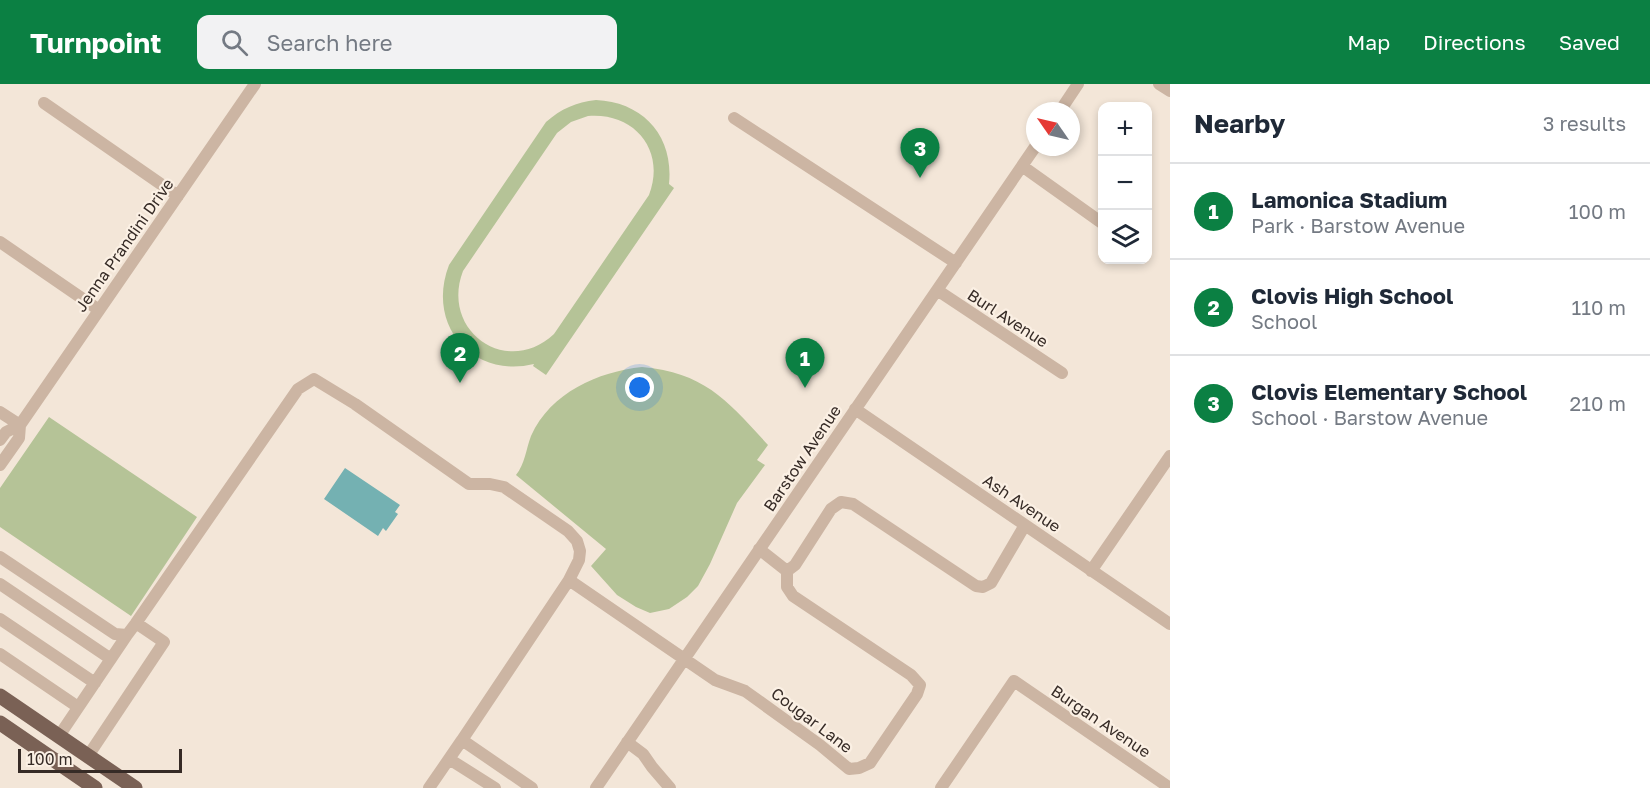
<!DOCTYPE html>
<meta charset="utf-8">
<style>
:root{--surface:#fff;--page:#f2f2f3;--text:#1f2937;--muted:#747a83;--line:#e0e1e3;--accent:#0b8043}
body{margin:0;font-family:"Golos Text",sans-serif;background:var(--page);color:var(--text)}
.controls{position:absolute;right:18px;top:18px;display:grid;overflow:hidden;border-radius:12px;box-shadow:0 3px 9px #0003}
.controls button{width:54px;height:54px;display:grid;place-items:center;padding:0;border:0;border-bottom:2px solid var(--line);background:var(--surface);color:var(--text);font:30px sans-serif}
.compass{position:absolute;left:1026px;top:18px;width:54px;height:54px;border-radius:50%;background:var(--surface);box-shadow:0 3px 9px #0003;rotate:304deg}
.scale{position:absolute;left:18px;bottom:15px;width:164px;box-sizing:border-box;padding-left:6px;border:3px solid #362b26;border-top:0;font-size:16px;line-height:21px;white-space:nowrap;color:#362b26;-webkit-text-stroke:4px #fbf0e4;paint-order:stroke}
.you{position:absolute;left:640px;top:304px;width:21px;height:21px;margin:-15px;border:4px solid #fff;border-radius:50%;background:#1a73e8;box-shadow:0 0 0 9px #1a73e833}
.badge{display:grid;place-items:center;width:39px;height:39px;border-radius:50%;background:var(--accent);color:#fff;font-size:20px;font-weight:700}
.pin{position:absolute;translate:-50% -50px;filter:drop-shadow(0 2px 3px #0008)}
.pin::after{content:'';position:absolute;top:32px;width:21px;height:18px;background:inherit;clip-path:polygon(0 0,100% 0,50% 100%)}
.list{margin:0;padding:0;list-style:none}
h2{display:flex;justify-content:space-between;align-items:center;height:78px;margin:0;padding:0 24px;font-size:26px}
h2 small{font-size:20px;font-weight:400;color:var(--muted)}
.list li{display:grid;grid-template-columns:39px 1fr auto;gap:18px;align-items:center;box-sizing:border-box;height:96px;padding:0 24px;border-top:2px solid var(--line)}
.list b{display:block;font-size:22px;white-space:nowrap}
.list p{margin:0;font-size:20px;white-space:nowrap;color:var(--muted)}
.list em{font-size:20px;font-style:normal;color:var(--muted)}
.icon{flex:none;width:33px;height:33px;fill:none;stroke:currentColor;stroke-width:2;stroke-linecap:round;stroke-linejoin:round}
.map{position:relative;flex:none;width:1170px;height:704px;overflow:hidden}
header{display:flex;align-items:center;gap:36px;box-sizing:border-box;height:84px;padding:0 30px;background:var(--accent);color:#fff}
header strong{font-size:28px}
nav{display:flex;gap:33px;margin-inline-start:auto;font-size:21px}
.search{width:420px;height:54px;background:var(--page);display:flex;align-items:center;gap:15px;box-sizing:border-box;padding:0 21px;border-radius:12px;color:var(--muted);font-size:22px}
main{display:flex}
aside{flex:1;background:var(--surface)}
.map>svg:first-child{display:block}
</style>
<header>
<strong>Turnpoint</strong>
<div class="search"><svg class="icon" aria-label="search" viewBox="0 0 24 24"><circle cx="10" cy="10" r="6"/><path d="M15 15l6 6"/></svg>Search here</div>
<nav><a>Map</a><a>Directions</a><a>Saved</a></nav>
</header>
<main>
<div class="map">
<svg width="1170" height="704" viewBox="0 0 1170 704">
<rect width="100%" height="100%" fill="#f3e6d8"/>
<path fill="#b5c397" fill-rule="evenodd" d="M596,16C643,18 674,52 669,100L674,104L546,291L533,282L534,280C471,295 426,240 449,181L546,38C561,25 576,18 596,16ZM588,32C635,28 666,67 649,111L554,250C507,294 440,247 463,187L557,49L571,38Z
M642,283C705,289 727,316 768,361L757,376L765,381L737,419L710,480L698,502L687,513L669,525L650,529L636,523L617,511L591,482L606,465L516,391C525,380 526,365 531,352C551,308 598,288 642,283Z
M49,333L197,433L131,532L0,443V404Z"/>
<path fill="#74b1b2" d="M345,384L400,421L395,428L398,430L386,447L383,444L378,452L324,415Z"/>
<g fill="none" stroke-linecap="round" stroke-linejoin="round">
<path stroke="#ccb5a3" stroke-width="12" d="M1159,0L1170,7
M44,19L178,112
M1060,27L1078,0
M734,34L956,179
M1022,82L1102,139
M0,158L99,226
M937,206L1062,289
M855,325L1170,540
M0,328L20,341
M0,356L6,348L20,341
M0,381L19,354L20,341L255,0
M0,473L115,550L127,551L136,539L164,558L88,672
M787,487L795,481L831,425L841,418L853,420L976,502L983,503L991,499L1025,441
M1091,487L1170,372
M0,500L111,575
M0,535L95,599
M136,539L298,305L314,295L355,320L469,400H490L504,403L568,447L577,457L580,467L579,476L569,496
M0,570L78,623
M59,652L127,551
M462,656L569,496L715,596L745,607L820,661L849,685L859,684L870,679L917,610L920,601L911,591L793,512L787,503V487L759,465
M627,658L643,670L652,683L670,704
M449,675L495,704
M429,704L462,656L532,704
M596,704L1035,63
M941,704L1014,597L1170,704"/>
<path stroke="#7a6155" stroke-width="15" d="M0,612L135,704
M0,639L95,704"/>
</g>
<g text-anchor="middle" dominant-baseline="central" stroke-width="4.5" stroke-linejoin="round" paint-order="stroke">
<g font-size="16" fill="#362b26" stroke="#fbf0e4">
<text transform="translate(124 161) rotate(-55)">Jenna Prandini Drive</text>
<text transform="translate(1008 234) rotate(33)">Burl Avenue</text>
<text transform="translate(802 374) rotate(-56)">Barstow Avenue</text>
<text transform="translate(1022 419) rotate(34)">Ash Avenue</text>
<text transform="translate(812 636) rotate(37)">Cougar Lane</text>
<text transform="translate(1101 637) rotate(34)">Burgan Avenue</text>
</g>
</g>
</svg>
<div class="controls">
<button>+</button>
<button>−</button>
<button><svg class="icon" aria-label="layers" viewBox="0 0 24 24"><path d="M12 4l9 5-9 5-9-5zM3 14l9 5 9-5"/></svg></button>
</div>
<svg class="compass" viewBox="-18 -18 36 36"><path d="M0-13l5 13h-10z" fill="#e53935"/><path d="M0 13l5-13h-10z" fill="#747a83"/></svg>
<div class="scale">100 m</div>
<div class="you"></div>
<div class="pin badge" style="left:805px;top:304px">1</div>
<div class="pin badge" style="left:460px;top:299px">2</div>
<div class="pin badge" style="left:920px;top:94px">3</div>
</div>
<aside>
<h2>Nearby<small>3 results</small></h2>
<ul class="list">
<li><span class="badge">1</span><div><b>Lamonica Stadium</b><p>Park · Barstow Avenue</p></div><em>100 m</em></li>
<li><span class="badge">2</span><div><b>Clovis High School</b><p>School</p></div><em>110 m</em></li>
<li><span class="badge">3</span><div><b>Clovis Elementary School</b><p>School · Barstow Avenue</p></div><em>210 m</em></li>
</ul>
</aside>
</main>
